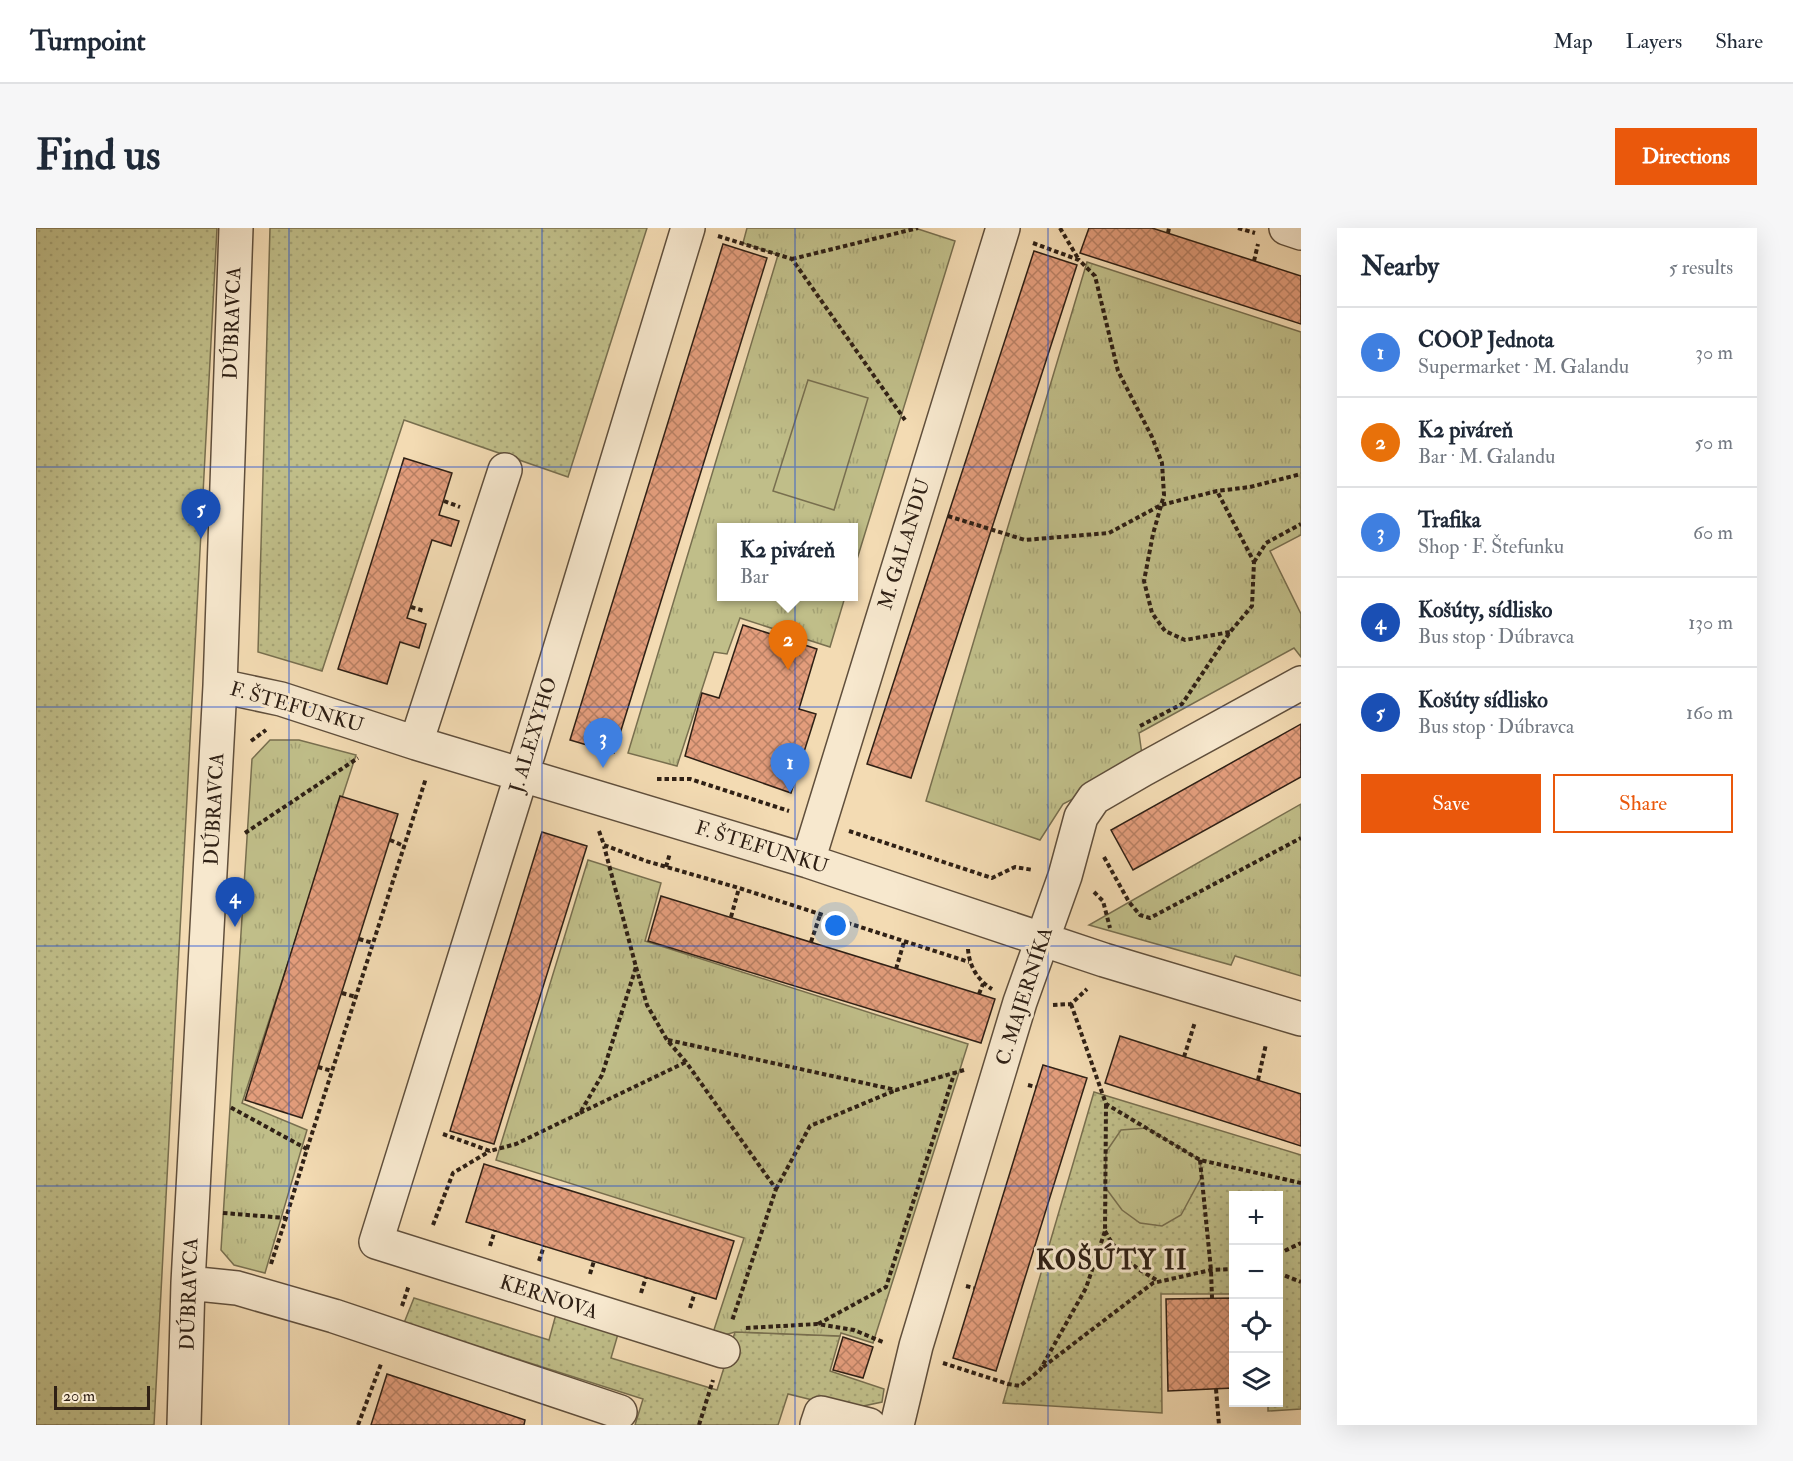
<!DOCTYPE html>
<meta charset="utf-8">
<style>
:root{--surface:#fff;--page:#f6f6f7;--text:#1f2937;--muted:#747a83;--line:#e0e1e3;--accent:#ea580c}
body{margin:0;font-family:"IM FELL Double Pica",serif;background:var(--page);color:var(--text)}
.controls{position:absolute;right:18px;bottom:18px;display:grid;overflow:hidden;border-radius:0px;box-shadow:0 6px 24px #0002}
.controls button{width:54px;height:54px;display:grid;place-items:center;padding:0;border:0;border-bottom:2px solid var(--line);background:var(--surface);color:var(--text);font:30px sans-serif}
.scale{position:absolute;left:18px;bottom:15px;width:96px;box-sizing:border-box;padding-left:6px;border:3px solid #2f2015;border-top:0;font-size:16px;line-height:21px;white-space:nowrap;color:#2f2015;-webkit-text-stroke:4px #f7e8ce;paint-order:stroke}
.you{position:absolute;left:800px;top:698px;width:21px;height:21px;margin:-15px;border:4px solid #fff;border-radius:50%;background:#1a73e8;box-shadow:0 0 0 9px #1a73e833}
.badge{display:grid;place-items:center;width:39px;height:39px;border-radius:50%;background:var(--accent);color:#fff;font-size:20px;font-weight:700}
.pin{position:absolute;translate:-50% -50px;filter:drop-shadow(0 2px 3px #0008)}
.pin::after{content:'';position:absolute;top:32px;width:21px;height:18px;background:inherit;clip-path:polygon(0 0,100% 0,50% 100%)}
.popup{position:absolute;left:681px;top:295px;width:141px;height:78px;box-sizing:border-box;display:grid;place-content:center;border-radius:0px;background:var(--surface);filter:drop-shadow(0 2px 4px #0005);font-size:20px;white-space:nowrap;color:var(--muted)}
.popup b{font-size:22px;color:var(--text)}
.popup::after{content:'';position:absolute;left:50%;top:100%;margin-left:-12px;border:12px solid transparent;border-top-color:var(--surface)}
.list{margin:0;padding:0;list-style:none}
h2{display:flex;justify-content:space-between;align-items:center;height:78px;margin:0;padding:0 24px;font-size:26px}
h2 small{font-size:20px;font-weight:400;color:var(--muted)}
.list li{display:grid;grid-template-columns:39px 1fr auto;gap:18px;align-items:center;box-sizing:border-box;height:90px;padding:0 24px;border-top:2px solid var(--line)}
.list b{display:block;font-size:22px;white-space:nowrap}
.list p{margin:0;font-size:20px;white-space:nowrap;color:var(--muted)}
.list em{font-size:20px;font-style:normal;color:var(--muted)}
.actions{display:flex;gap:12px;padding:18px 24px}
.actions a{flex:1;padding:14px 0;border:2px solid var(--accent);border-radius:0px;text-align:center;font-size:21px;color:var(--accent)}
.actions .main{background:var(--accent);color:#fff}
.icon{flex:none;width:33px;height:33px;fill:none;stroke:currentColor;stroke-width:2;stroke-linecap:round;stroke-linejoin:round}
.map{position:relative;flex:none;width:1265px;height:1197px;overflow:hidden;border-radius:0px}
header{display:flex;align-items:center;gap:36px;box-sizing:border-box;height:84px;padding:0 30px;background:var(--surface);border-bottom:2px solid var(--line)}
header strong{font-size:28px}
nav{display:flex;gap:33px;margin-inline-start:auto;font-size:21px}
.intro{display:flex;align-items:center;justify-content:space-between;box-sizing:border-box;height:144px;padding:0 36px}
h1{margin:0;font-size:42px}
.button{padding:15px 27px;border-radius:0px;background:var(--accent);color:#fff;font-size:21px;font-weight:700}
main{display:flex;gap:36px;padding:0 36px}
aside{flex:1;background:var(--surface);border-radius:0px;box-shadow:0 6px 24px #0002}
.map>svg:first-child{display:block}
</style>
<header>
<strong>Turnpoint</strong>
<nav><a>Map</a><a>Layers</a><a>Share</a></nav>
</header>
<div class="intro"><h1>Find us</h1><a class="button">Directions</a></div>
<main>
<div class="map">
<svg width="1265" height="1197" viewBox="0 0 1265 1197">
<defs>
<pattern id="grass-dots" width="8" height="8" patternUnits="userSpaceOnUse" patternTransform="scale(1.5)"><rect width="8" height="8" fill="#c0be89"/><path d="M2 2h.1M6 6h.1" fill="none" stroke="#a5a375" stroke-width="1.8" stroke-linecap="round"/></pattern>
<pattern id="park-tufts" width="24" height="20" patternUnits="userSpaceOnUse" patternTransform="scale(1.5)"><rect width="24" height="20" fill="#c0be89"/><path d="M3 7l-1-3M5 7V3M7 7l1-3M15 17l-1-3M17 17v-4M19 17l1-3" fill="none" stroke="#a5a375"/></pattern>
<pattern id="building-cross-hatch" width="8" height="8" patternUnits="userSpaceOnUse" patternTransform="scale(1.5)"><rect width="8" height="8" fill="#e39d7c"/><path d="M0 0l8 8M0 8l8-8" fill="none" stroke="#b88064"/></pattern>
</defs>
<rect width="100%" height="100%" fill="#f3dbb3"/>
<filter id="stains"><feTurbulence type="fractalNoise" baseFrequency=".00333" numOctaves="4"/><feColorMatrix values="0 0 0 0 .2 0 0 0 0 .09 0 0 0 0 .02 0 0 0 .5 -.17"/></filter>
<radialGradient id="worn" r=".72"><stop offset=".6" stop-color="#630" stop-opacity="0"/><stop offset="1" stop-color="#630" stop-opacity=".3"/></radialGradient>
<path fill="url(#grass-dots)" stroke="#786f4f" stroke-width="1.5" d="M0,0H181L118,1197H0Z
M234,0H611L532,249L368,192L286,443L222,424Z
M1058,864L1265,927V1181L1232,1183V1175L1242,1174V968H1198L1197,1066H1125L1126,1185L967,1175Z
M378,1070L513,1112L520,1086L582,1106L575,1130L681,1162L699,1104L804,1108L794,1143L848,1161L846,1174L813,1181L752,1166L742,1197H599L607,1171L368,1095Z"/>
<path fill="url(#park-tufts)" stroke="#786f4f" stroke-width="1.5" d="M711,0H879L919,13L818,341V300H686V368L809,369L794,419L704,390L691,426L678,424L641,538L592,525L742,27L707,15Z
M1051,34L1265,104V307L1234,323L1265,386V429L1258,420L1103,505L1107,534L1027,576L1004,612L890,573Z
M234,512H263L320,527L206,875L271,902L229,1045L198,1037L185,1022L216,531Z
M1265,576V748L1199,728L1195,737L1053,697Z
M552,632L625,655L609,713L932,816L837,1115L805,1105L804,1108L699,1104L675,1111L708,1010L460,932Z
M1111,900L1164,932L1166,948L1145,987L1126,998L1104,995L1086,982L1069,959L1070,924L1085,902Z"/>
<path fill="#c0be89" stroke="#786f4f" stroke-width="1.5" d="M772,152L832,170L798,282L737,263Z"/>
<path fill="url(#building-cross-hatch)" stroke="#2f2015" stroke-width="1.5" d="M1053,0H1116L1265,48V96L1044,25Z
M687,16L731,30L578,525L534,512Z
M998,23L1041,37L875,550L831,536Z
M368,230L416,245L403,287L423,293L415,318L396,312L371,390L390,396L383,420L364,414L351,456L302,441Z
M707,397L781,421L763,481L780,486L755,565L649,528L666,465L683,470Z
M1265,496V549L1097,642L1075,602Z
M304,568L362,586L266,890L209,872Z
M506,604L551,618L458,916L414,903Z
M625,668L959,771L945,815L612,713Z
M1084,808L1265,866V918L1069,855Z
M1007,837L1051,850L960,1143L917,1130Z
M448,936L698,1013L680,1071L430,994Z
M1197,1070V1160L1132,1163L1130,1071Z
M807,1109L837,1119L827,1150L797,1142Z
M351,1146L489,1192L488,1197H335Z"/>
<g fill="none" stroke-linecap="round" stroke-linejoin="round">
<defs>
<path id="minor" d="M652,0L493,523L340,1014L687,1123
M1250,0L1265,5
M184,458L245,471L380,515L772,633L1068,732L1265,791
M380,515L469,242
M772,633L967,0
M152,1055L201,1060L298,1088L584,1184
M148,1197L152,1055L184,458L200,0
M781,1197L785,1185L833,1197
M861,1197L880,1118L984,774L1029,648L1045,589L1058,570L1108,541L1265,455"/>
</defs>
<use href="#minor" stroke="#604f3c" stroke-width="36"/>
<path stroke="#2f2015" stroke-width="4" stroke-dasharray="4.5 3" stroke-linecap="butt" d="M1024,0L1043,32
M1202,0L1219,5
M1132,5L1133,0
M682,8L756,31L869,192
M997,15L1043,32L1059,48L1082,143L1116,209L1126,235L1128,267L1117,306L1108,353L1116,385L1129,403L1149,412L1194,404
M756,31L882,0
M1218,33L1222,16
M408,273L424,279
M912,288L989,312L1073,305L1125,277L1181,263L1214,259L1265,246
M1218,334L1230,315L1265,296
M375,379L388,383
M1104,498L1146,476L1194,404L1216,378L1218,334L1181,263
M215,513L230,502
M621,551H654L753,583
M563,603L568,617L610,633L703,660L933,734
M813,603L956,650L979,639L997,642
M209,605L322,530
M354,612L368,618
M1068,629L1093,674L1104,687L1114,690L1265,610
M630,639L634,625
M1058,664L1067,673L1074,700
M695,689L703,660
M323,711L337,715
M775,714L784,687
M932,721C933,737 941,752 956,761
M600,739L611,777L631,812L650,834L740,961L696,1093
M860,741L868,714
M306,765L320,769
M943,766L947,756
M1035,776L1070,876L1164,932L1265,955
M1017,777L1035,776L1051,761
M632,812L860,862L928,842
M1148,829L1159,794
M282,839L296,843
M1222,852L1230,816
M992,857L1000,859
M544,885L650,834
M407,906L454,923L480,916L544,885L566,847L600,739L568,618
M271,921L390,550
M1164,932L1175,1042L1176,1070
M740,961L774,898L860,862
M187,985L250,990L271,921L194,879
M397,997L417,945L454,923
M1069,1003C1084,1031 1097,1038 1124,1054
M454,1018L459,1002
M1242,1026L1265,1015
M503,1033L508,1018
M235,1036L250,990
M1242,1045L1265,1054
M554,1046L558,1033
M930,1058L938,1060
M605,1065L610,1049
M366,1078L373,1057
M654,1080L659,1064
M782,1096L850,1059L918,846
M710,1100L781,1096L818,1102L849,1115
M907,1135L972,1156L984,1158L1004,1142L1050,1060L1069,1003L1070,876
M1007,1139L1117,1055L1175,1042L1198,1041
M1180,1161L1183,1197
M322,1197L345,1136
M663,1197L677,1152"/>
<use href="#minor" stroke="#f7e8ce" stroke-width="33"/>
</g>
<path fill="none" stroke="#1d4ed8" stroke-width="1.5" stroke-opacity="0.55" d="M253,0V1197M506,0V1197M759,0V1197M1012,0V1197M0,239H1265M0,479H1265M0,718H1265M0,958H1265"/>
<g text-anchor="middle" dominant-baseline="central" stroke-width="6" stroke-linejoin="round" paint-order="stroke">
<g font-size="20" fill="#2f2015" stroke="#f7e8ce">
<text transform="translate(196 95) rotate(-88)">DÚBRAVCA</text>
<text transform="translate(868 316) rotate(-73)">M. GALANDU</text>
<text transform="translate(261 479) rotate(16)">F. ŠTEFUNKU</text>
<text transform="translate(497 507) rotate(-73)">J. ALEXYHO</text>
<text transform="translate(178 581) rotate(-87)">DÚBRAVCA</text>
<text transform="translate(726 619) rotate(17)">F. ŠTEFUNKU</text>
<text transform="translate(988 768) rotate(-72)">C. MAJERNÍKA</text>
<text transform="translate(153 1066) rotate(-88)">DÚBRAVCA</text>
<text transform="translate(513 1069) rotate(18)">KERNOVA</text>
</g>
<g font-size="26" font-weight="bold" letter-spacing="1.5" fill="#2f2015" stroke="#f7e8ce">
<text x="1076" y="1033">KOŠÚTY II</text>
</g>
</g>
<rect width="100%" height="100%" filter="url(#stains)"/>
<rect width="100%" height="100%" fill="url(#worn)"/>
</svg>
<div class="controls">
<button>+</button>
<button>−</button>
<button><svg class="icon" aria-label="locate" viewBox="0 0 24 24"><circle cx="12" cy="12" r="6"/><path d="M12 2v4M12 18v4M2 12h4M18 12h4"/></svg></button>
<button><svg class="icon" aria-label="layers" viewBox="0 0 24 24"><path d="M12 4l9 5-9 5-9-5zM3 14l9 5 9-5"/></svg></button>
</div>
<div class="scale">20 m</div>
<div class="you"></div>
<div class="pin badge" style="left:754px;top:565px;background:#3f7fe0">1</div>
<div class="pin badge" style="left:752px;top:442px;background:#e8710a">2</div>
<div class="popup"><b>K2 piváreň</b>Bar</div>
<div class="pin badge" style="left:567px;top:540px;background:#3f7fe0">3</div>
<div class="pin badge" style="left:199px;top:699px;background:#1a4fb4">4</div>
<div class="pin badge" style="left:165px;top:311px;background:#1a4fb4">5</div>
</div>
<aside>
<h2>Nearby<small>5 results</small></h2>
<ul class="list">
<li><span class="badge" style="background:#3f7fe0">1</span><div><b>COOP Jednota</b><p>Supermarket · M. Galandu</p></div><em>30 m</em></li>
<li><span class="badge" style="background:#e8710a">2</span><div><b>K2 piváreň</b><p>Bar · M. Galandu</p></div><em>50 m</em></li>
<li><span class="badge" style="background:#3f7fe0">3</span><div><b>Trafika</b><p>Shop · F. Štefunku</p></div><em>60 m</em></li>
<li><span class="badge" style="background:#1a4fb4">4</span><div><b>Košúty, sídlisko</b><p>Bus stop · Dúbravca</p></div><em>130 m</em></li>
<li><span class="badge" style="background:#1a4fb4">5</span><div><b>Košúty sídlisko</b><p>Bus stop · Dúbravca</p></div><em>160 m</em></li>
</ul>
<div class="actions"><a class="main">Save</a><a>Share</a></div>
</aside>
</main>
